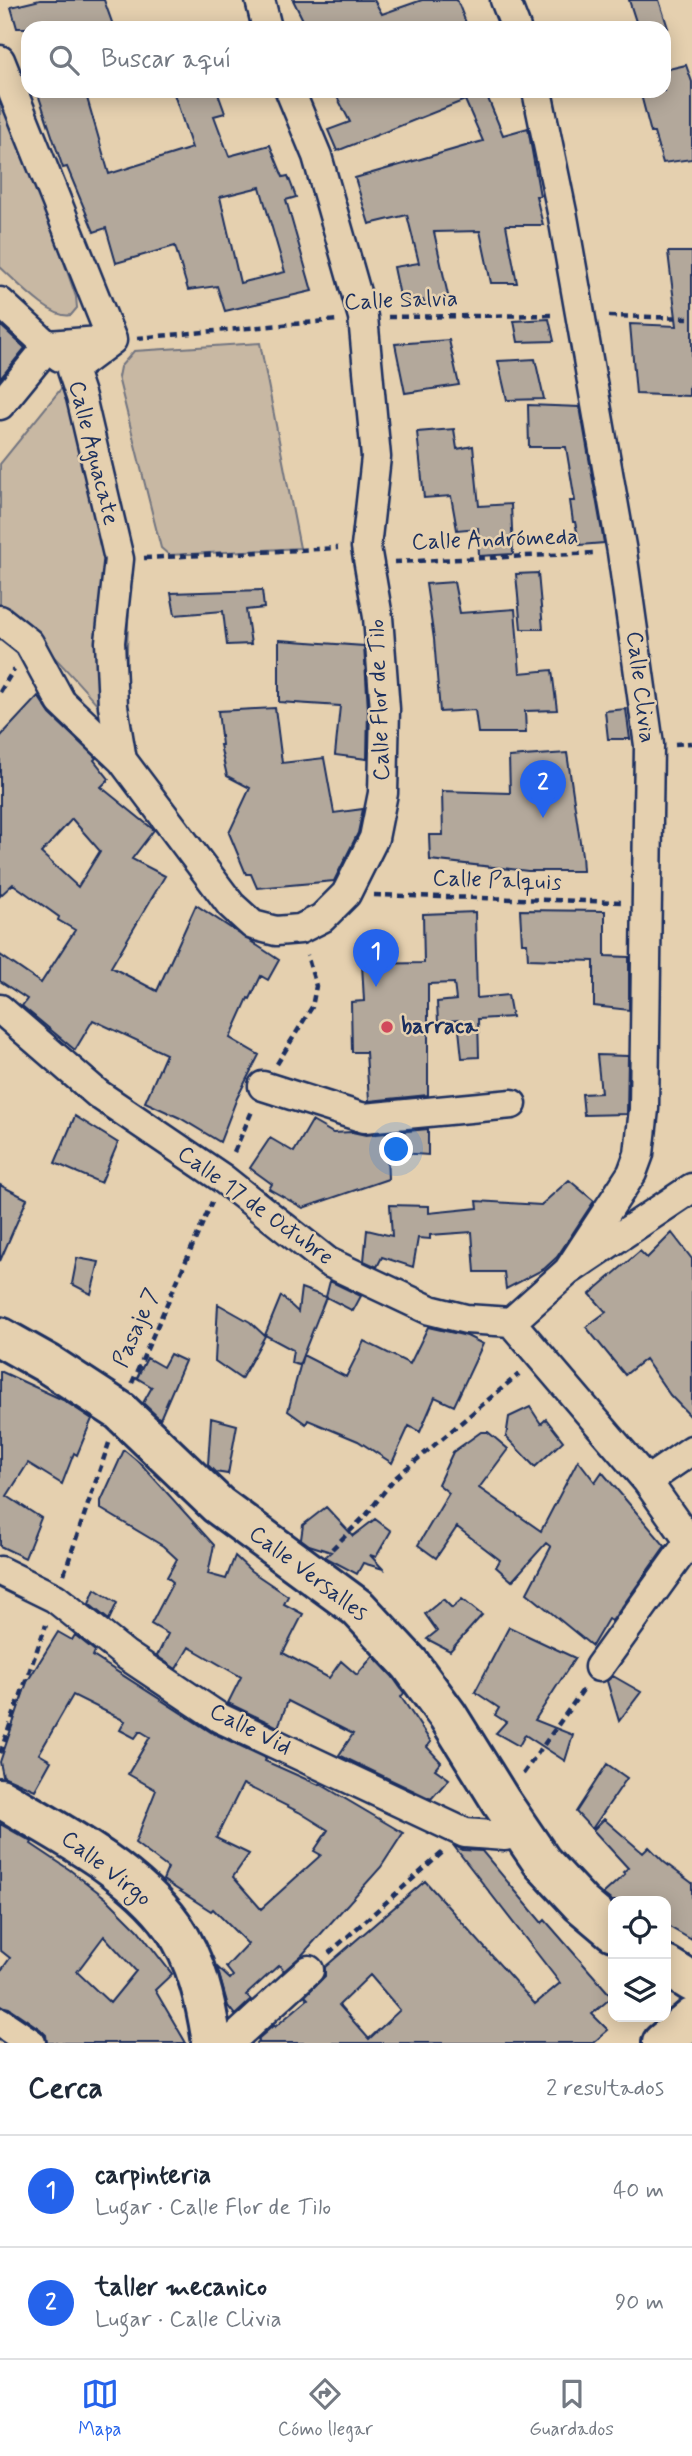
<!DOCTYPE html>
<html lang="es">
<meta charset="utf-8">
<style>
:root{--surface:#fff;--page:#f2f2f3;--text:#1f2937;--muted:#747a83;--line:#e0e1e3;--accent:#2563eb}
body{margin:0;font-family:Mynerve,sans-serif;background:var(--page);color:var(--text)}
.controls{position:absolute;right:21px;bottom:21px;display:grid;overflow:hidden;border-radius:14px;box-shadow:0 4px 18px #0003}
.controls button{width:63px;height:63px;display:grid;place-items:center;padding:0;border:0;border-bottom:2px solid var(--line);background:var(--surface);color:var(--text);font:35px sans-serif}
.you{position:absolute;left:397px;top:1150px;width:24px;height:24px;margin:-18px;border:5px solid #fff;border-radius:50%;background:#1a73e8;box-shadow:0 0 0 10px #1a73e833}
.badge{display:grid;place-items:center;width:46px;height:46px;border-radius:50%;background:var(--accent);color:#fff;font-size:23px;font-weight:700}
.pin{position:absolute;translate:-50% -58px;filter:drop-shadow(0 2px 4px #0008)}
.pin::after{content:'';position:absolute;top:37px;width:24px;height:21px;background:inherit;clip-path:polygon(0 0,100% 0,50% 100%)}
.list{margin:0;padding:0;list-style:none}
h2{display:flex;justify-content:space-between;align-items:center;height:91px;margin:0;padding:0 28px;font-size:30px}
h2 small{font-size:23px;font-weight:400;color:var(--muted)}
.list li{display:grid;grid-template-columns:46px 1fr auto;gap:21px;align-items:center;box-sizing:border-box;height:112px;padding:0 28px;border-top:2px solid var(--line)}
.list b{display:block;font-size:26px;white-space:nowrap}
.list p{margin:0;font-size:23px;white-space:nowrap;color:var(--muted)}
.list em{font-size:23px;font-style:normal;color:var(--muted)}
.icon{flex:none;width:38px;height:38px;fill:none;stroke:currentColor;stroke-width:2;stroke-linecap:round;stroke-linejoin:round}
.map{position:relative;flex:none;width:692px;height:2043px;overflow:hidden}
.search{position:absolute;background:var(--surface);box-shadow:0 4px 18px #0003;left:21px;right:21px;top:21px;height:77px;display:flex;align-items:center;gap:18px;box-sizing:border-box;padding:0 24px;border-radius:21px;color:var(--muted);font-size:26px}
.sheet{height:315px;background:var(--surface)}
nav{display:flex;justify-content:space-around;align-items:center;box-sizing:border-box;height:98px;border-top:2px solid var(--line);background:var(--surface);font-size:19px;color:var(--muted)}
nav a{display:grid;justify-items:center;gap:4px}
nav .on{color:var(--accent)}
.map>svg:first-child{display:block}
</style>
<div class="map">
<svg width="692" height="2043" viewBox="0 0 692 2043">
<rect width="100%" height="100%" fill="#e5d0af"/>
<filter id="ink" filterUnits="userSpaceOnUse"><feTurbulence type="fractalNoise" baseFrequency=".0143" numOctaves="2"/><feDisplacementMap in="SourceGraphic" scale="14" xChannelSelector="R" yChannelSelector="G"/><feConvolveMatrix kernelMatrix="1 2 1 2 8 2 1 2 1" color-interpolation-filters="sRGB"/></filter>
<g filter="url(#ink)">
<path fill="#c8b8a3" stroke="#727480" stroke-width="2" d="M0,77L76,297L77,308L71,315C51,320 16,281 0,267Z
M260,343L300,548L169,555L161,548L118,377L120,367L134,351Z
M68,380L130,570L126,678L121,708L112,721C77,681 43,641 0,608V464Z"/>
<path fill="#b3a89b" stroke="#1b2f5e" stroke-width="2" fill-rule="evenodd" d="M40,0H104L114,28H17L11,7Z
M293,0H374L382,14L422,0H457L468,28H307Z
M629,0H659L668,28H638Z
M686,65L692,82V159L663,163L654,133H651L640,91H664V70Z
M37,91H85L109,174L192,148L173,91H217L225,113L214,116L229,156L270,145L283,177L288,176L296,197L286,200L312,291L225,311L217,286L188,290L175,246L116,263L106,228L94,232L67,167L63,168ZM260,187L285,272L240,283L220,197Z
M334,91H485L503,135L528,128L540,196H536L543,225H506L517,283H491L480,231L434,232L449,300L424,303L423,300L401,301L394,267L419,263L407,215L369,224L355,178L483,141L465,100L337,151L328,130L350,122Z
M668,252H692V385L689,386V396L636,394L630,324L677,326Z
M549,319L554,341L518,342L514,321Z
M0,325L25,348L0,379Z
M449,340L459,385L405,393L395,344Z
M535,359L544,399L507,400L498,361Z
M528,405L580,407L604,543L580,545L575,522H573L570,501H575L566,447H529Z
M454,429L457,449L473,446L479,506L511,504L513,554L479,556L478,528L457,530L451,496L424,498L417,432Z
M538,573L543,629H521L516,574Z
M454,582L460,613L515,609L520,673L552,670L557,710L525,711L526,733H478L475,710L440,712L434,639L426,584Z
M262,590L264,608L246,610L251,644L227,645L223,611L175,615L171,593Z
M279,640L364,646L368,709L367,759L335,755L340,706L279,702Z
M38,696L50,714L96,758L94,760L109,779L101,787L154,830L132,859L165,876L111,967L157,991L196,905L279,960L268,980L261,976L250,999L248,998L230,1038L259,1055L237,1098L220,1142L180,1118L145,1102L166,1054L93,1020L75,1050L22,1006L27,999L0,981V955L41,983L75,930L58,920L59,917L13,884L0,896V737ZM72,819L100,851L78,887L41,853Z
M275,708L282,763L324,758L334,813L363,809L358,833L334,881L257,888L251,874H246L229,833L250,788L227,776L220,745H222L218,711Z
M626,709L630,739H608L605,711Z
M567,753L582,855L583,871H528L430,860L429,835H443L442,791L510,793L509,757Z
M520,910L605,911V956L629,957V1010L594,1006V961L528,959L527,943H522Z
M475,912L477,998L508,995L512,1017L478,1019L479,1057L462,1058L458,1020L438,1022L437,1002L456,1000L454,983L428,984V1095L369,1101L366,1052H352L351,1002L364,1001L362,964L424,963L423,914Z
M597,1055L628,1056L627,1114L584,1115L582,1094L601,1093Z
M75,1116L118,1143L101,1183L55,1163Z
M312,1121L333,1133L352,1132L366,1135L428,1129V1155L387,1152L388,1179L303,1208L269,1189L272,1184L250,1168L270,1138L294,1152Z
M569,1180L594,1201L557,1257L544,1269L506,1289L504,1272H475L472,1232L430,1235V1239L418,1238L413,1267L382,1257L377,1267L364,1261L367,1230L392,1236L390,1205L429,1206V1213L478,1208L477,1201L541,1205Z
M0,1185L27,1199L0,1261Z
M672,1233L692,1259V1418L670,1395L645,1359L625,1375L586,1327L606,1312L590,1294L640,1251L647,1258Z
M77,1258L99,1262L91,1294L72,1284Z
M330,1281L361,1296L353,1311L326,1297Z
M301,1288L326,1297L299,1365L291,1363L293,1350L265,1335L281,1296L298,1312Z
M218,1304L250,1322L265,1336L241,1379L215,1361Z
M428,1327L467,1336L483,1344L454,1406L435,1397L420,1432L409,1426L392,1463L358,1441L308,1420L306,1424L288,1411L303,1355L346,1377L364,1341L410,1364Z
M170,1354L185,1361L160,1419L143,1403L152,1387L137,1378L147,1358L163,1367Z
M0,1371L63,1400L92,1419L77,1455L74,1453L62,1484L28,1463L7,1496L41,1518L25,1558L0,1546Z
M530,1407L541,1424L546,1419L563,1441L535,1467L506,1437L509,1417Z
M211,1418L237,1425L228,1474L215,1472L208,1465Z
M481,1432H488L508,1449L479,1488L541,1531L578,1460L595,1482L602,1472L665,1546L612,1621L608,1619L592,1646L527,1593L551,1547L546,1543L512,1581L496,1567L500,1560L457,1527L436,1558L418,1545L449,1493L438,1484L453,1452Z
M124,1450L142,1465L214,1545L208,1574L226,1579L235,1556L251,1571L288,1596L284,1604L303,1614L283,1653L329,1678L341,1661L357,1675L373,1656L392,1676L404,1693L401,1697L431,1742L427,1747L441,1762L435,1769L449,1779L431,1799L339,1755L353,1734L288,1701L278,1727L228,1703L241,1677L189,1647L176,1669L157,1656L168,1634L151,1624L173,1582L167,1577L177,1559L163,1546L101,1509V1501Z
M326,1507L353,1536L375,1519L391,1531L376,1557L370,1555L383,1569L363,1563L357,1574L325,1557L331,1552L309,1545L301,1539L303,1525Z
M95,1589L117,1603L109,1620L89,1604Z
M443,1599L452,1608L462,1599L482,1615L450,1651L427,1639L437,1631L425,1614Z
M509,1627L575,1658L535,1720L573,1735L565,1761L525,1735L519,1746L496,1733L506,1722L495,1715L499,1708L475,1692Z
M58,1632L72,1640L75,1635L95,1651L93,1656L211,1732L266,1758L265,1761L319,1785L320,1784L403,1833L381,1867L302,1955L284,1971L279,1965L246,1995L251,2000L235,2015L228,2006L217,1967L230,1979L233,1976L226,1967L248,1944L213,1909L211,1911L163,1880L168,1868L135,1843L156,1790L128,1774L150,1737L140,1731L135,1738L120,1730L125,1721L73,1695L39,1754L51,1761L35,1790L3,1776L0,1762L27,1682ZM243,1784L299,1812L328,1830L314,1851L321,1855L261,1909L233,1877L249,1854L216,1838Z
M613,1676L641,1692L619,1721L607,1681Z
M607,1764L627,1778L592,1829L576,1812Z
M604,1819L643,1853L649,1847L664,1862L692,1883V1940L666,1925V1901H612L603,1894L625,1874L623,1872L628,1868L593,1830Z
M0,1824L32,1842L31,1844L70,1870L107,1899L138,1930L172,1974L155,1990L186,2043H47L46,2035L40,2029L9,2008L0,2006V1972L10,1958L0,1950ZM104,1936L136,1971L110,2003L77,1972Z
M453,1845L463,1850L482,1851L542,1923L545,1920L612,1997L592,2014L608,2030L593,2043H257L259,2041L258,2039L274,2025L275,2027L308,1999L305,1996L325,1976V1967L425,1881L535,2004L560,1983ZM370,1975L400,2010L369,2039L339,2005Z"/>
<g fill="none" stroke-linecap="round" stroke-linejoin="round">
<defs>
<path id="street" d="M260,0L267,28
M505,0L516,28
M0,60L112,340
M537,91L563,217L622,552L649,745L644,1109L639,1154L632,1173L568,1271
M0,302L60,357
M112,340L72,370L81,397L119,559L110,642L113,706L122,760
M0,405L49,345L112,340
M0,620L29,643L61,702L122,760L231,905L253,925L276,931L300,929L322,918L346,894L374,838L383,793L385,709L378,617L366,547L376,457L363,317L317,156L290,91
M0,1009L98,1094L222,1178L328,1262L430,1310L466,1319L511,1322L647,1481L692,1545
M263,1086L364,1118L512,1104
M511,1322L568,1271L692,1188
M647,1481L692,1450
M0,1571L55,1598L126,1655L220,1718L465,1833L505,1836L522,1830
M599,1667L689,1542
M0,2022L31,2043
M229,2043L309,1970"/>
<path id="secondary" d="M0,1337L48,1364L120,1411L218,1505L358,1608L410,1664L448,1716L502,1803L542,1862L581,1904L613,1931
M0,1798C57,1831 134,1871 173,1926C197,1961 206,2002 212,2043
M666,1966L692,1982
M662,2043L692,2018"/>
</defs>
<use href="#street" stroke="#1b2f5e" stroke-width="33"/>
<use href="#secondary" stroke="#1b2f5e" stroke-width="44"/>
<path stroke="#1b2f5e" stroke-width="4.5" stroke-dasharray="7 5" stroke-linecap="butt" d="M609,316L692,318
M388,317L555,315
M137,338L338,320
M144,558L338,548
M394,562L595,553
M0,692L14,669
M675,744L692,743
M374,895L621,902
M277,1064L312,1007L316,986L307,955
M234,1152L253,1109
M132,1383L212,1202
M332,1549L367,1514L394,1479L519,1374
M64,1574L109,1443
M0,1753L46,1625
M523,1774L585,1687
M329,1953L443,1852"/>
<use href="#street" stroke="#e5d0af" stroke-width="28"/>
<use href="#secondary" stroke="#e5d0af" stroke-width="38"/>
</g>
</g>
<circle fill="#d1495b" stroke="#e5d0af" stroke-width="2.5" cx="387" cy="1027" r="7"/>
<g text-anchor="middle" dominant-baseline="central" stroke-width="5" stroke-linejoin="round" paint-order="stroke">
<g font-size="23" fill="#1b2f5e" stroke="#e5d0af">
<text transform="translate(401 301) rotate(-2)">Calle Salvia</text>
<text transform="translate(93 453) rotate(76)">Calle Aguacate</text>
<text transform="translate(495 540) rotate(-2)">Calle Andrómeda</text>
<text transform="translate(640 687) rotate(83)">Calle Clivia</text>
<text transform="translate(380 700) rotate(-92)">Calle Flor de Tilo</text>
<text transform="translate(497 881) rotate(2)">Calle Palquis</text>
<text transform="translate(255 1206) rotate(36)">Calle 17 de Octubre</text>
<text transform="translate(137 1328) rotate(-66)">Pasaje 7</text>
<text transform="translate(308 1574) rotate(37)">Calle Versalles</text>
<text transform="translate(250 1730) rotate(27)">Calle Vid</text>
<text transform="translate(106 1869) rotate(38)">Calle Virgo</text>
</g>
<g font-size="23" font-weight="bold" fill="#1b2f5e" stroke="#e5d0af" text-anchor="start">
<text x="401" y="1027">barraca</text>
</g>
</g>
</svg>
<div class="controls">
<button><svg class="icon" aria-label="locate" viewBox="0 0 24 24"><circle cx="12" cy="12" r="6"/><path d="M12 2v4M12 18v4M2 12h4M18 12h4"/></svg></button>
<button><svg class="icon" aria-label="layers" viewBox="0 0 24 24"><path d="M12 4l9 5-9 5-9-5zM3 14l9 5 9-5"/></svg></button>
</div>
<div class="you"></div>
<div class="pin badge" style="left:376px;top:987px">1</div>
<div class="pin badge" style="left:543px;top:818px">2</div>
<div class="search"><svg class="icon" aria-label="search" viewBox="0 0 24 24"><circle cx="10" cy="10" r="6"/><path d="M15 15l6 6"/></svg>Buscar aquí</div>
</div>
<section class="sheet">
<h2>Cerca<small>2 resultados</small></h2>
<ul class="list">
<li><span class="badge">1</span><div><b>carpinteria</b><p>Lugar · Calle Flor de Tilo</p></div><em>40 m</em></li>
<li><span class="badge">2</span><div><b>taller mecanico</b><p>Lugar · Calle Clivia</p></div><em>90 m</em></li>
</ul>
</section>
<nav>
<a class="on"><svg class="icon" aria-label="map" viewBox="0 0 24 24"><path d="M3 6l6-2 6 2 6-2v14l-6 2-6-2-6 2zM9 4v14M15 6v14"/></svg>Mapa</a>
<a><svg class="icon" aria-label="directions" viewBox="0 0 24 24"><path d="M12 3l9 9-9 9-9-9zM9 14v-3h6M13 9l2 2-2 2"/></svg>Cómo llegar</a>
<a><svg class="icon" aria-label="saved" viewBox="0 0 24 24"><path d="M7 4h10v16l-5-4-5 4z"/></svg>Guardados</a>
</nav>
